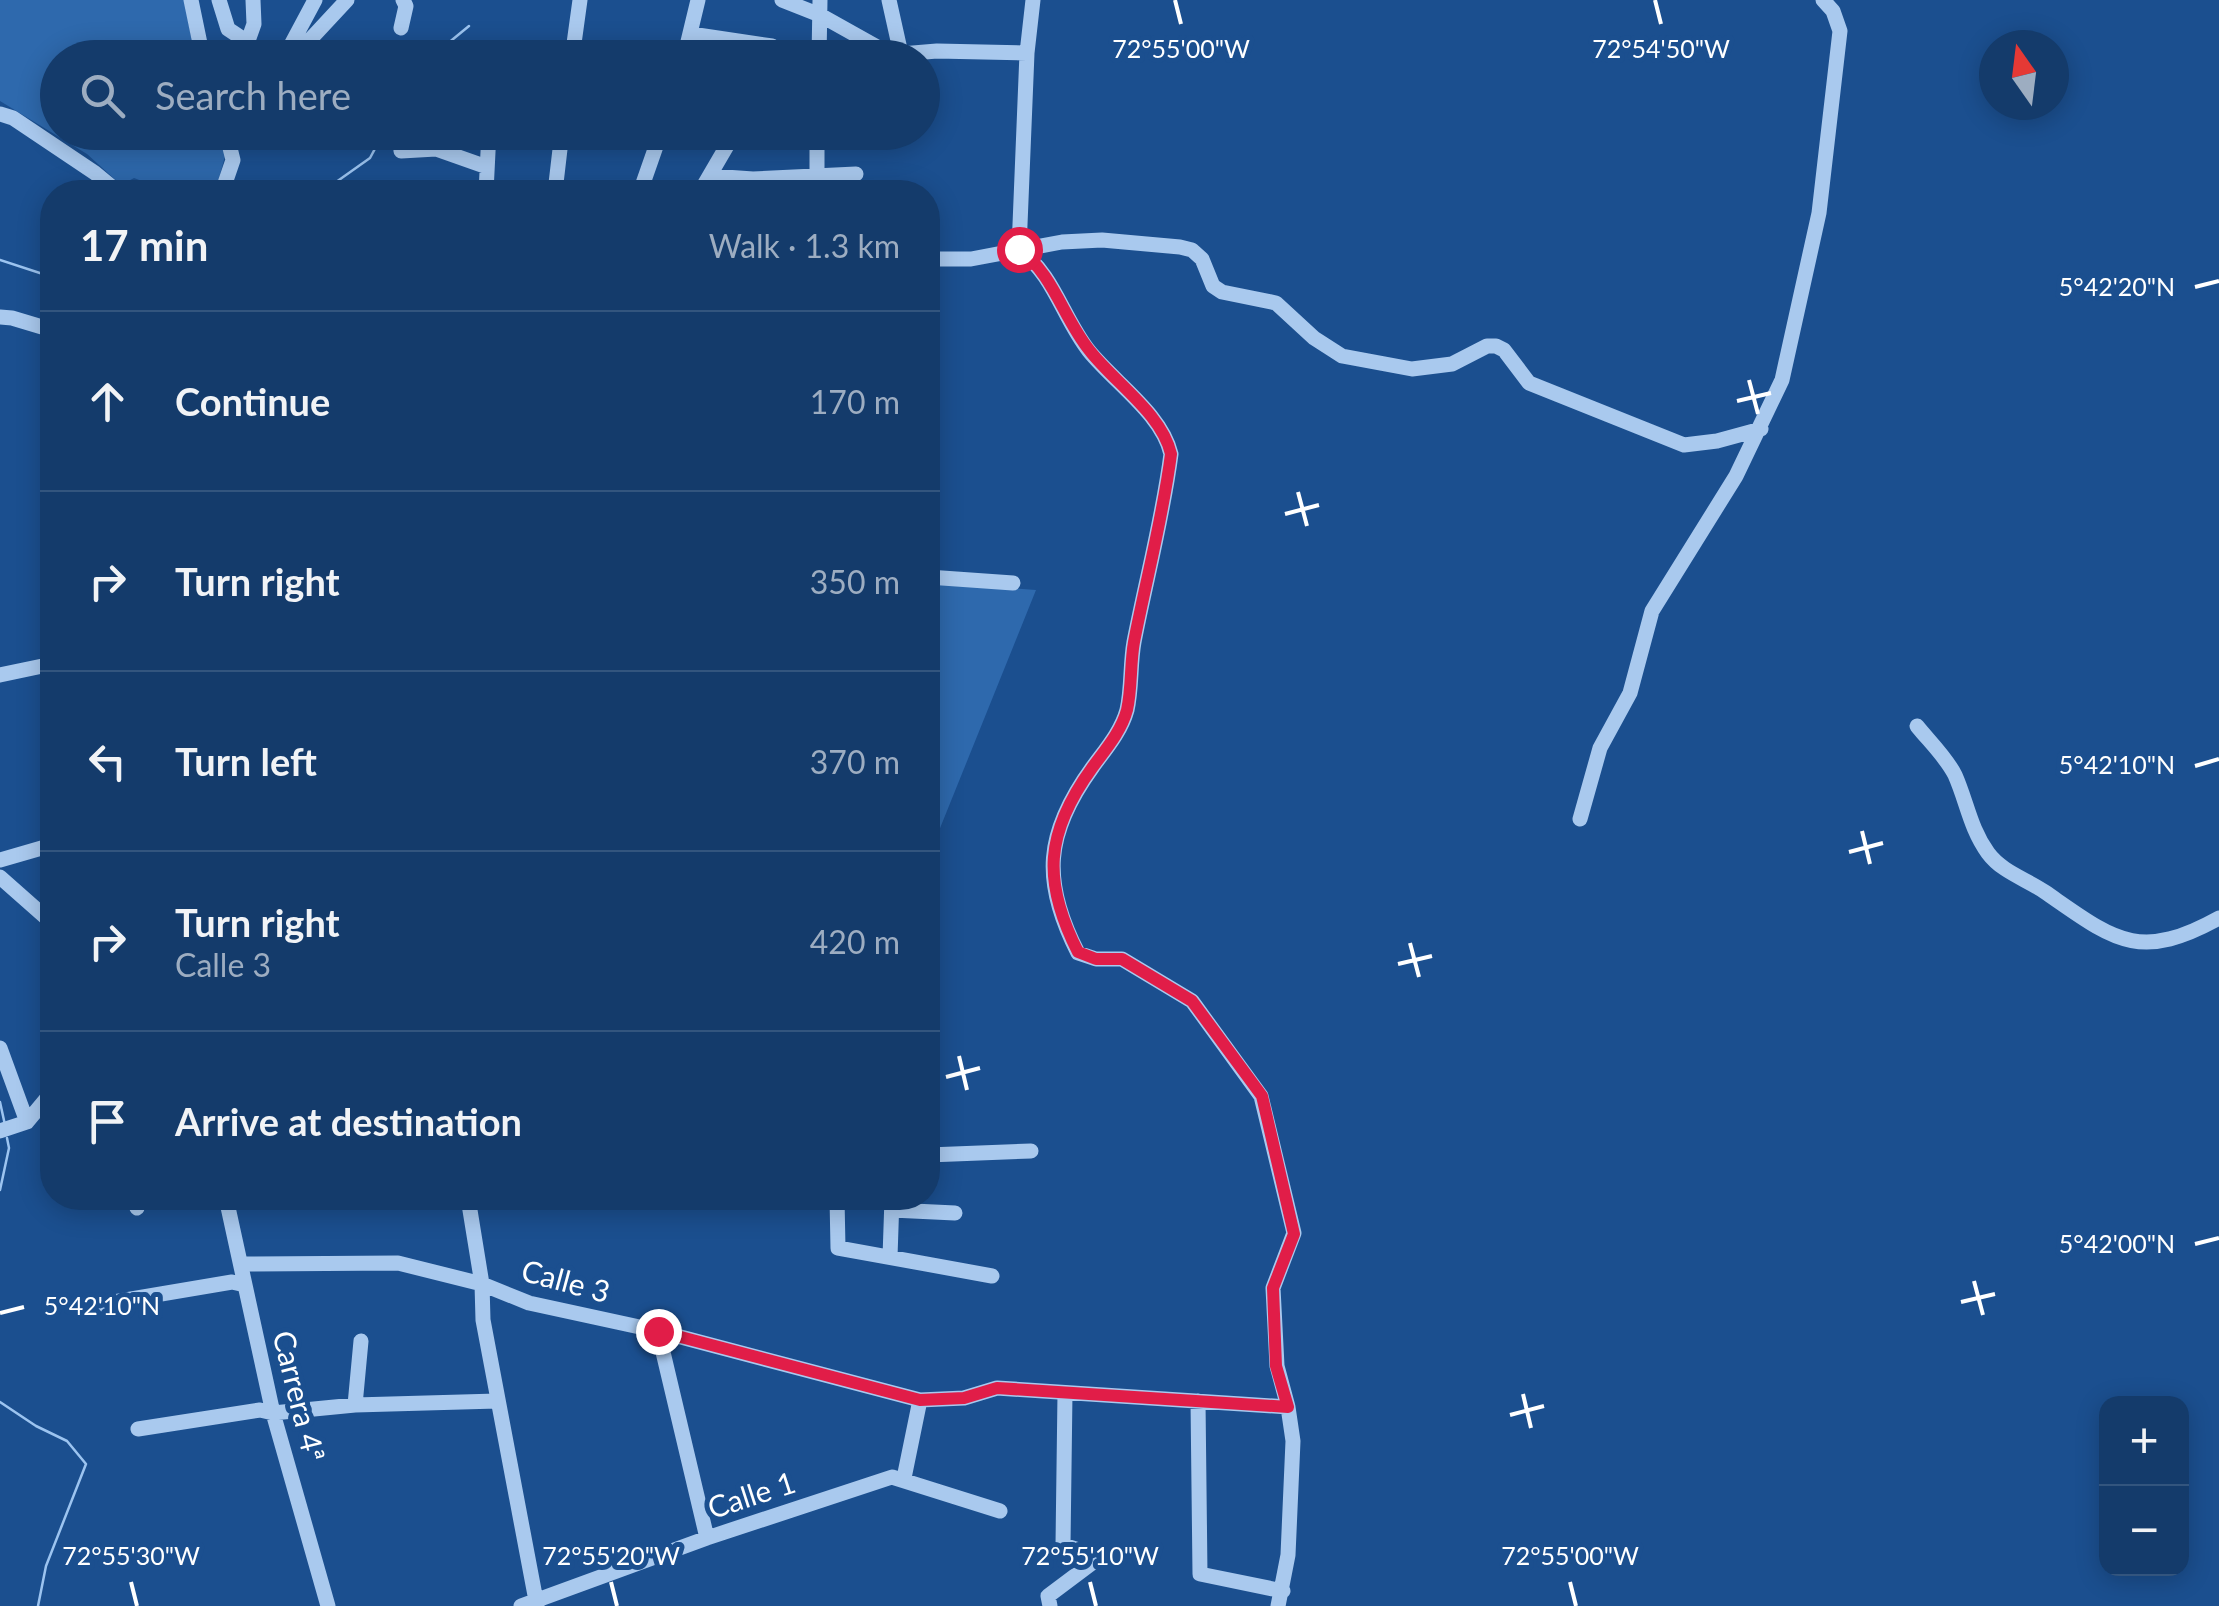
<!DOCTYPE html>
<meta charset="utf-8">
<style>
:root{--surface:#143b6b;--page:#214673;--text:#f1f3f6;--muted:#9dadc1;--line:#33557e}
body{margin:0;font-family:Lato,sans-serif;background:var(--page);color:var(--text)}
.controls{position:absolute;right:30px;bottom:30px;display:grid;overflow:hidden;border-radius:20px;box-shadow:0 5px 25px #0003}
.controls button{width:90px;height:90px;display:grid;place-items:center;padding:0;border:0;border-bottom:2px solid var(--line);background:var(--surface);color:var(--text);font:50px sans-serif}
.compass{position:absolute;left:1979px;top:30px;width:90px;height:90px;border-radius:50%;background:var(--surface);box-shadow:0 5px 25px #0003;rotate:346deg}
.stop{position:absolute;width:30px;height:30px;margin:-22px;border:8px solid #e11d48;border-radius:50%;background:#fff}
.stop.end{background:#e11d48;border-color:#fff;box-shadow:0 2px 10px #0008}
.list{margin:0;padding:0;list-style:none}
h2{display:flex;justify-content:space-between;align-items:center;height:130px;margin:0;padding:0 40px;font-size:42px}
h2 small{font-size:32px;font-weight:400;color:var(--muted)}
.list li{display:grid;grid-template-columns:65px 1fr auto;gap:30px;align-items:center;box-sizing:border-box;height:180px;padding:0 40px;border-top:2px solid var(--line)}
.list b{display:block;font-size:38px;white-space:nowrap}
.list p{margin:0;font-size:32px;white-space:nowrap;color:var(--muted)}
.list em{font-size:32px;font-style:normal;color:var(--muted)}
.icon{flex:none;width:55px;height:55px;fill:none;stroke:currentColor;stroke-width:2;stroke-linecap:round;stroke-linejoin:round}
.map{position:relative;flex:none;width:2219px;height:1606px;overflow:hidden}
.search{position:absolute;background:var(--surface);box-shadow:0 5px 25px #0003;left:40px;top:40px;width:900px;height:110px;display:flex;align-items:center;gap:25px;box-sizing:border-box;padding:0 35px;border-radius:55px;color:var(--muted);font-size:38px}
.panel{position:absolute;background:var(--surface);box-shadow:0 5px 25px #0003;left:40px;top:180px;width:900px;height:1030px;border-radius:40px}
.map>svg:first-child{display:block}
</style>
<div class="map">
<svg width="2219" height="1606" viewBox="0 0 2219 1606">
<rect width="100%" height="100%" fill="#1b4f8f"/>
<path fill="#2e69ad" d="M0,0H184L195,57L58,58V132L204,133L205,137L227,149L216,189L168,191L134,178L121,185L87,154L0,101Z
M928,582L1036,590L928,858Z"/>
<g fill="none" stroke-linecap="round" stroke-linejoin="round">
<path stroke="#9cc4f0" stroke-width="2.5" d="M430,58L469,26
M322,192L370,158L384,132
M0,260L52,277
M0,1102L5,1125
M0,1190L9,1148L7,1138
M0,1402L36,1426L67,1441L86,1464L46,1566L38,1606"/>
<path stroke="#a9c9ee" stroke-width="15" d="M191,0L203,58
M219,0L228,29L243,39L249,38L254,24L253,0
M782,0L820,15L879,48L901,54L937,51L1027,53
M889,0L901,54
M401,28L406,6L403,0
M691,34L772,46
M284,58L315,0
M293,58L347,0
M461,58L468,52L482,58
M572,58L580,0
M684,58L698,0
M819,58L820,0
M0,114L13,118L95,173L118,192
M400,132L401,151L436,149
M405,132L436,149L487,167
M817,132V176
M711,176L753,179L856,174
M222,192L233,160L227,136
M486,192L489,132
M555,192L562,132
M640,192L661,132
M700,192L735,132
M1019,249C1054,275 1063,318 1089,351C1115,383 1162,414 1171,454C1163,517 1146,580 1134,642C1130,664 1132,688 1127,710C1121,732 1105,750 1092,768C1045,833 1041,881 1078,953L1096,959H1122L1192,1001L1261,1096L1294,1233L1273,1288L1277,1366L1288,1407L1293,1441L1288,1555L1278,1606
M1019,249L1027,53L1033,0
M928,259H971L1062,242L1102,240L1180,247L1192,250L1202,259L1213,286L1222,292L1276,303L1314,338L1342,356L1412,369L1452,364L1487,346H1496L1504,350L1529,383L1684,445L1717,441L1761,429
M0,317L12,318L52,330
M52,365L49,389L52,431
M928,577L1013,583
M0,675L52,664
M1917,726C1929,741 1946,757 1955,775C1967,802 1970,828 1988,853C2002,872 2026,879 2045,892C2113,939 2138,963 2219,918
M1580,819L1600,748L1630,693L1652,611L1736,476L1782,380L1819,213L1840,31L1833,11L1823,0
M0,860L52,845
M0,877L52,923
M0,1048L27,1122
M0,1131L27,1122L52,1092
M928,1155L1031,1151
M133,1198L137,1208
M226,1198L273,1413L328,1606
M468,1198L482,1284L483,1320L537,1606
M837,1198L838,1248L992,1276
M892,1210L955,1213
M890,1257L892,1198
M241,1264L398,1263L482,1284L529,1303L658,1331L920,1400L964,1398L997,1388L1288,1407
M78,1308L232,1282L245,1285
M658,1331L707,1538
M1198,1401L1200,1574L1283,1591
M355,1405L361,1341
M138,1429L260,1410L273,1413L355,1405L497,1401
M904,1478L920,1400
M521,1606L707,1538L892,1477L1000,1511
M1050,1606L1048,1596L1100,1557L1063,1545L1065,1393"/>
</g>
<g fill="none" stroke-linecap="round" stroke-linejoin="round">
<path stroke="#e11d48" stroke-width="12" d="M658,1331L920,1400L964,1398L997,1388L1288,1407L1276,1366L1273,1288L1294,1234L1262,1096L1192,1001L1122,959H1096L1078,952C1042,881 1045,833 1092,768C1105,750 1121,732 1127,710C1132,688 1130,664 1134,642C1146,580 1163,517 1171,454C1162,414 1115,383 1090,351C1063,318 1054,275 1019,249"/>
</g>
<path fill="none" stroke="#fff" stroke-width="4" d="M1175,0L1181,24M1655,0L1661,24M2195,287L2219,281M1749,380L1758,414M1737,401L1771,393M1298,492L1307,526M1285,514L1319,505M2195,766L2219,759M1862,831L1870,864M1849,852L1883,843M1410,943L1419,977M1398,964L1432,956M959,1056L967,1090M946,1077L980,1068M2195,1244L2219,1238M1974,1281L1983,1315M1961,1302L1995,1294M0,1313L24,1307M1523,1394L1531,1428M1510,1415L1544,1406M131,1582L137,1606M611,1582L617,1606M1090,1582L1096,1606M1570,1582L1576,1606"/>
<g text-anchor="middle" dominant-baseline="central" stroke-width="10" stroke-linejoin="round" paint-order="stroke">
<g font-size="30" fill="#fff" stroke="#1b4f8f">
<text transform="translate(566 1280) rotate(15)">Calle 3</text>
<text transform="translate(300 1396) rotate(76)">Carrera 4ª</text>
<text transform="translate(751 1494) rotate(-18)">Calle 1</text>
</g>
</g>
<g font-size="25" text-anchor="middle" fill="#fff" stroke="#1b4f8f" stroke-width="10" stroke-linejoin="round" paint-order="stroke">
<text x="1181" y="58">72°55'00"W</text>
<text x="1661" y="58">72°54'50"W</text>
<text x="2117" y="296">5°42'20"N</text>
<text x="2117" y="774">5°42'10"N</text>
<text x="2117" y="1253">5°42'00"N</text>
<text x="102" y="1315">5°42'10"N</text>
<text x="131" y="1565">72°55'30"W</text>
<text x="611" y="1565">72°55'20"W</text>
<text x="1090" y="1565">72°55'10"W</text>
<text x="1570" y="1565">72°55'00"W</text>
</g>
</svg>
<div class="controls">
<button>+</button>
<button>−</button>
</div>
<svg class="compass" viewBox="-18 -18 36 36"><path d="M0-13l5 13h-10z" fill="#e53935"/><path d="M0 13l5-13h-10z" fill="#9dadc1"/></svg>
<div class="stop" style="left:1019px;top:249px"></div>
<div class="stop end" style="left:658px;top:1331px"></div>
<div class="search"><svg class="icon" aria-label="search" viewBox="0 0 24 24"><circle cx="10" cy="10" r="6"/><path d="M15 15l6 6"/></svg>Search here</div>
<section class="panel">
<h2>17 min<small>Walk · 1.3 km</small></h2>
<ul class="list">
<li><svg class="icon" aria-label="ahead" viewBox="0 0 24 24"><path d="M12 20V5M6 11l6-6 6 6"/></svg><div><b>Continue</b></div><em>170 m</em></li>
<li><svg class="icon" aria-label="right" viewBox="0 0 24 24"><path d="M7 20v-9h11M14 6l5 5-5 5"/></svg><div><b>Turn right</b></div><em>350 m</em></li>
<li><svg class="icon" aria-label="left" viewBox="0 0 24 24"><path d="M17 20v-9H6M10 6l-5 5 5 5"/></svg><div><b>Turn left</b></div><em>370 m</em></li>
<li><svg class="icon" aria-label="right" viewBox="0 0 24 24"><path d="M7 20v-9h11M14 6l5 5-5 5"/></svg><div><b>Turn right</b><p>Calle 3</p></div><em>420 m</em></li>
<li><svg class="icon" aria-label="arrive" viewBox="0 0 24 24"><path d="M6 21V4h12l-3 4 3 4H6"/></svg><div><b>Arrive at destination</b></div></li>
</ul>
</section>
</div>
